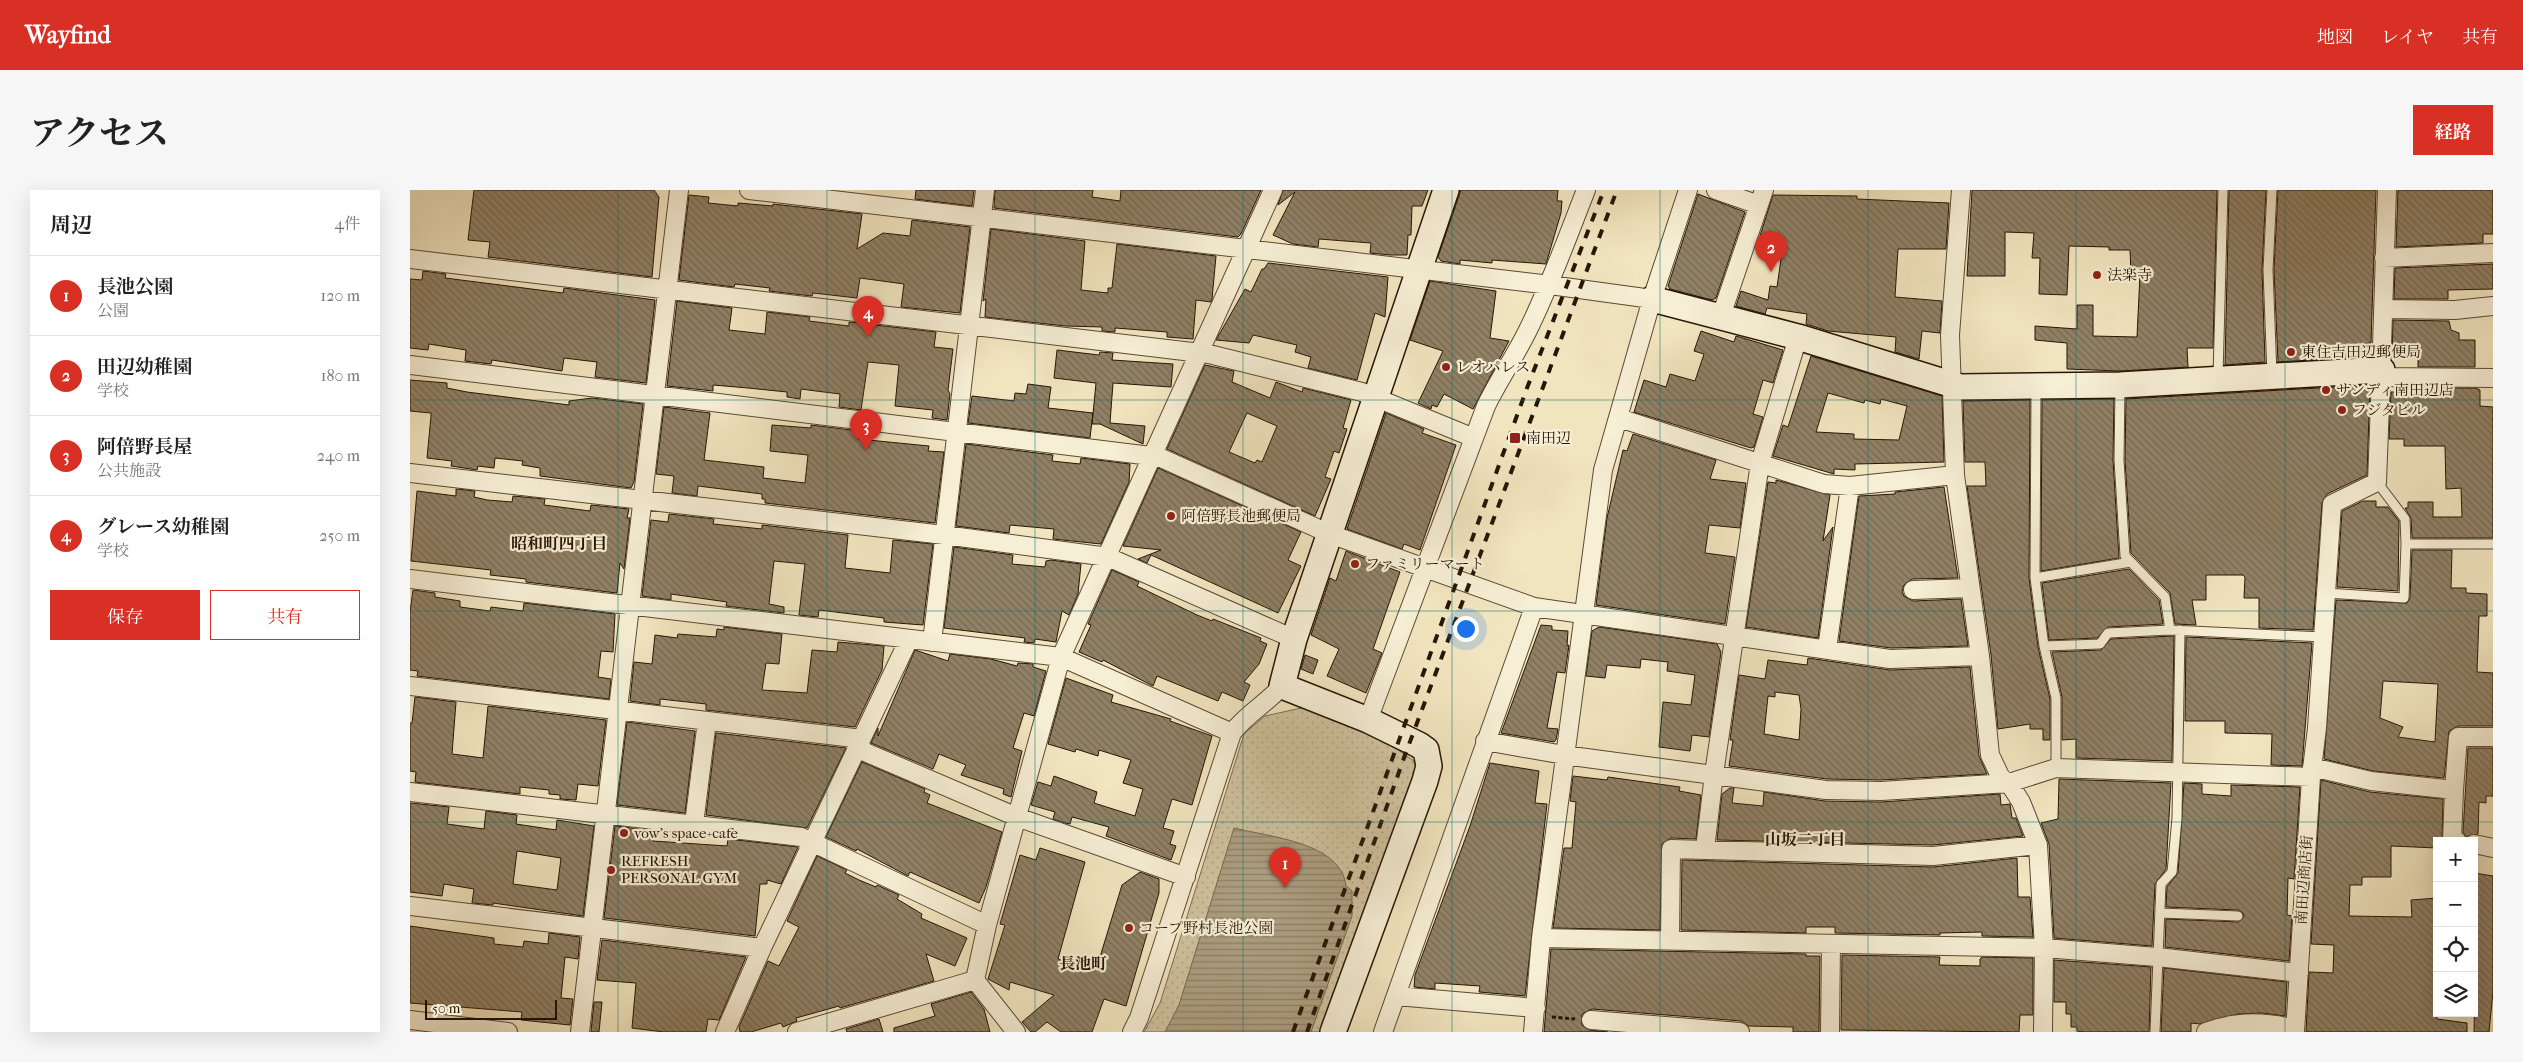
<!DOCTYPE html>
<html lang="ja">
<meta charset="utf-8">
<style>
:root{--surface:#fff;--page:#f6f6f6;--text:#222;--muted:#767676;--line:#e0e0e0;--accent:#d93025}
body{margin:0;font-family:"IM FELL French Canon","Noto Serif JP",serif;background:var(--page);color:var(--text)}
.controls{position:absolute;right:15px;bottom:15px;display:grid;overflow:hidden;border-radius:0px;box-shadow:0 5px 20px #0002}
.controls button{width:45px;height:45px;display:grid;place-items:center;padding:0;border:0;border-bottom:1px solid var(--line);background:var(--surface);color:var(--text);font:25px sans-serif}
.scale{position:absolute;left:15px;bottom:12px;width:132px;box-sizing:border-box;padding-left:5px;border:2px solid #271505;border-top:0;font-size:14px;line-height:18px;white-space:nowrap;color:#271505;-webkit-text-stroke:4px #f6eed5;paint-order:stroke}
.you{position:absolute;left:1055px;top:438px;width:18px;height:18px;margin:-12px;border:4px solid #fff;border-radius:50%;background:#1a73e8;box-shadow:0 0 0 8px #1a73e833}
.badge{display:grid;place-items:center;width:32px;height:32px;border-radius:50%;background:var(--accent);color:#fff;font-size:16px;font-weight:700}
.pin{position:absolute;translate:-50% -41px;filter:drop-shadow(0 1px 2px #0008)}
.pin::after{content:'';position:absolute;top:26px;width:18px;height:15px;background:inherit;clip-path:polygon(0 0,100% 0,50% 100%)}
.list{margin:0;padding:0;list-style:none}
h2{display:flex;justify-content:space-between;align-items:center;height:65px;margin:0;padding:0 20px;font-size:21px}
h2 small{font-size:16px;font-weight:400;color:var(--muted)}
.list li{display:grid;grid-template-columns:32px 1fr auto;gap:15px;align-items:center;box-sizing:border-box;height:80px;padding:0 20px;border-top:1px solid var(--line)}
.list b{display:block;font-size:19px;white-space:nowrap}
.list p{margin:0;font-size:16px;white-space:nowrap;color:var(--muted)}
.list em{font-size:16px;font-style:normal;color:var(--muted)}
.actions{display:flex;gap:10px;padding:15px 20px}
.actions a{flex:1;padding:11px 0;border:1px solid var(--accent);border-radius:0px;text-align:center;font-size:18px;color:var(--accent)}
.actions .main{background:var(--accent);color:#fff}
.icon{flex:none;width:28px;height:28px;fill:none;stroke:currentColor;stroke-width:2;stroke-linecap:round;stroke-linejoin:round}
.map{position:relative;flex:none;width:2083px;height:842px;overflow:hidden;border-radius:0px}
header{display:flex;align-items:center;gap:30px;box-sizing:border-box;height:70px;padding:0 25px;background:var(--accent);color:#fff}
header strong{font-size:24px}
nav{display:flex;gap:28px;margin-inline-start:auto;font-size:18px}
.intro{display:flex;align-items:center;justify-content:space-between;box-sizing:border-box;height:120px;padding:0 30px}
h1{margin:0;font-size:35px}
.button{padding:12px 22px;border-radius:0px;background:var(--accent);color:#fff;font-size:18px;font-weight:700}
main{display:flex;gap:30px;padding:0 30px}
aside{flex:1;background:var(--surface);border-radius:0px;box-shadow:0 5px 20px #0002}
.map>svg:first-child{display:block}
</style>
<header>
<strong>Wayfind</strong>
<nav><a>地図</a><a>レイヤ</a><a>共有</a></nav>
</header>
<div class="intro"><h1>アクセス</h1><a class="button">経路</a></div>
<main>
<aside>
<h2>周辺<small>4件</small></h2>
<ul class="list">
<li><span class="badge">1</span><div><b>長池公園</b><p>公園</p></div><em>120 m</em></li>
<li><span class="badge">2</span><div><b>田辺幼稚園</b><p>学校</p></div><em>180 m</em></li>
<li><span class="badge">3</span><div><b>阿倍野長屋</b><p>公共施設</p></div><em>240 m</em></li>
<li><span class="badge">4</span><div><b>グレース幼稚園</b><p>学校</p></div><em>250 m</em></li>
</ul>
<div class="actions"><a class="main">保存</a><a>共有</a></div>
</aside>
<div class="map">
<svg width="2083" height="842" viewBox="0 0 2083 842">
<defs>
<pattern id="park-dots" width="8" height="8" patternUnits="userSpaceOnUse" patternTransform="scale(1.25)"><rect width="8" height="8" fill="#cfc29f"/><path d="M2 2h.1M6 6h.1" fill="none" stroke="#b2a687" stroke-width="1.8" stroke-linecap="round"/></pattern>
<pattern id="water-rules" width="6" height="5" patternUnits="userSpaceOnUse" patternTransform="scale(1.25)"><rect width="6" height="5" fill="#ac9e80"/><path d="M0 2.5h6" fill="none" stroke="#8c8067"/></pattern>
<pattern id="building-back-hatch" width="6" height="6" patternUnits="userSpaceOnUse" patternTransform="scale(1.25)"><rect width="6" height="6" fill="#908166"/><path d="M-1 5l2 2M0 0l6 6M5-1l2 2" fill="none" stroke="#766852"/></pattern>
</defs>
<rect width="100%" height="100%" fill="#f1e5bf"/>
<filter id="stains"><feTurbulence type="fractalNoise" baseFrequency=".004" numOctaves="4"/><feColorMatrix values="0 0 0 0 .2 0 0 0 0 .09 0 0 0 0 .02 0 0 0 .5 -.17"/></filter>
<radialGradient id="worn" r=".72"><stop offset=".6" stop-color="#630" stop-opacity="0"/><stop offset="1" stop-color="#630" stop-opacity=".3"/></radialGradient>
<path fill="url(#park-dots)" stroke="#7b6c52" d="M891,518L914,521L981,555L1004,571L1007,582L912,842H734L750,813L834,544L855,526Z"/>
<path fill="url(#water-rules)" stroke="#77674f" d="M824,638C859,647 931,652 936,696L942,701V726L901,842H755L769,815Z"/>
<path fill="url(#building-back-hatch)" stroke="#271505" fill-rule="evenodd" d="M64,0H244L249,7L242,87L78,67L80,52L58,50Z
M506,0H564L562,16L505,9Z
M585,0H683L682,7L710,11L711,0H851L831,44L828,47L584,18Z
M873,0H1018L1012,16H1002L1001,45H998L997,65H980L960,63L961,53L909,49L908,57L883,54L863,45L885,2L868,15Z
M1051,0H1148L1147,11H1152L1151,23L1136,74L1082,70V73L1050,70V74L1031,71L1028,67Z
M1562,0H1807L1803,158H1777L1778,177L1710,181L1657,179V153L1625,150V136L1667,139V115H1683V146L1727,147L1730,84H1721L1720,60H1699V57L1659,56L1657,105L1629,104L1630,68H1622L1624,43L1595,42V86H1557Z
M1819,0H1856L1852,80L1855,172L1815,175Z
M1868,0H1966L1961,153L1953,154L1954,167L1868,172L1864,80Z
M1988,0H2083V44H2073V53L1986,57Z
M1288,4L1335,22L1306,108L1302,110L1260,99L1258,96Z
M279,5L299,7L298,13L328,16V13L363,16V14L452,24L447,59L473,43L500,46L502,30L560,37L550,123L491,117L494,94L450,88L447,108L403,103L402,106L359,101L360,98L325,94L324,97L269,90Z
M1363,5L1447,6V9L1539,13L1536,59H1488L1485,107L1532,111L1530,143L1512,141L1509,169L1485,162L1486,147L1418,141L1396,134L1397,124L1357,118L1355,124L1326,116L1331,101L1358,110L1360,96L1367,97L1372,62H1369V59H1357V49H1349Z
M581,39L675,51L671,100L698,103V98H702L707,54L806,66L802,109L801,112L786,110L783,149L757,147V142L705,138V142L692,141V137L655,136L575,127L576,109L573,111Z
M858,73L978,87L975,127L965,123L947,190L898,178L901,167L885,162L887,155L843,145L839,153L806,150L835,99L841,102L852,79H854Z
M2083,74V99L2038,100V109H1984L1985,78Z
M13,81L36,84L35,88L153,103L154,98L245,110L236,193L185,187L187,172L154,168L152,181L82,170L81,174L55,171L56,160L19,154L18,160L0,158V89L12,90Z
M1020,91L1086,101L1080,148L1099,151L1063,219L1034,204L1027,217L1022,215L1021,219L1008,213L1033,161L1000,150Z
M267,111L322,118L319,140L355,144L357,122L400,127L399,131L439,136V132L526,142L524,157L543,159L538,200L540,204L537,230L522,228L523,220L485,216L489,175L458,172L451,220L429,217L430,204L406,201L391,199L390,209L377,207V202L338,198L303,195V201L257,196Z
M1983,130L2039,131L2041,140L2049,143V150H2065V177H2008V167L1982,166Z
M1291,141L1324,152L1326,146L1373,160L1363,193L1353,190L1343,224L1353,227L1344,257L1341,258L1224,222L1234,190L1256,197L1260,184L1285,191L1294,164L1284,161Z
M647,160L689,165L690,162L703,163L702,170L763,174L761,197L703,193L700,233L735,236L733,254L690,234H682L686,193L644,188Z
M1401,166L1532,206L1534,272L1445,274V280L1424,279V284L1363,266L1373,235L1378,237ZM1418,203L1454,213L1455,210L1470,214L1471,209L1497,216L1489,250L1444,249V244L1406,242Z
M795,175L824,181L822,192L860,208L866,192L892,202L893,198L941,210L933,238L937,239L929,263L924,261L915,287L921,289L905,326L757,259ZM837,223L867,236L852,272L847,270L845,273L819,262Z
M0,190L37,193V198L57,202L159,215V211L182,208L233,214L224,292L221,298L130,286V278L112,275L113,271L85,268L84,278L68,276L67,280L41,276L42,271L17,268L21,226V223L0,221Z
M618,194L641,197L638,218L683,223L680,248L558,233L562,206L604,211L605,203L616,204Z
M1960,195L1957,285L1917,304L1912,313L1903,440L1849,438V408H1834L1835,387L1833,385H1796V410H1782L1786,435L1765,434L1760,403L1721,363L1715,270L1716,209Z
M2008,198H2066L2070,200V216L2083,217V348H2002L2001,328L1995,318H1998V312H2023V327H2052L2051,298L2036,299L2035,256H1994V249H1979L1981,202H2008Z
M1704,209L1703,270L1709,368L1631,381L1632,210Z
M1620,210L1619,388L1628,457L1640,509V550H1633V539H1620V534L1588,539L1581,465L1557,296H1576L1575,272H1555L1553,211Z
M254,217L300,223L294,270L354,277L353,288L395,293L398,265L360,261L362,235L401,238V235L449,241L448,249L519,256L518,261L534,262L525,333L355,313V309H352V304L288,296L287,306L262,303L264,286L246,284Z
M976,223L1014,239L1012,243L1046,255L1010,360L994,354L992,359L937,339Z
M1223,244L1306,270L1300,289L1336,293L1330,338L1299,335L1295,363L1325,367L1315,434L1186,415L1197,328L1213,260L1217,261Z
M556,254L643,265L642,271L670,274L671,268L720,274L719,292L691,354L643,349L644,339L600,335L599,343L546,336Z
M748,278L891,342L878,370L891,376L868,423L741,365L737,373L728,369L751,360L713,356Z
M1366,290L1420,305L1413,351L1423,337L1408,448L1336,437L1358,292L1366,293Z
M1534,297L1548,388L1502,389L1494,395L1492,401L1494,406L1503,411L1551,409L1558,456L1481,458L1429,451L1449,306L1485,304V302Z
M46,299L65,301L64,307L77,310L102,312L103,306L135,309L134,315L180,321L181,315L219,319L217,328H220L214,379L210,373L207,403L116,392V389L80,385L81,380L1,371L7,301L46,306Z
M1953,311H1966V317H1978L1989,331L1988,401L1927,397L1932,321Z
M259,324L304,329L303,334L352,339V335L438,345L435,378L480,383L483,350L523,354L513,435L474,432V428L409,420L408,427L389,425L395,374L364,371L359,414L374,417V423L316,416L317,412L261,404V410L232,406L241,330L258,332Z
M544,357L603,365L602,374L635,377L636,371L641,370L671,374L668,404L659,425L652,421L646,452L625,449L624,453L614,452L615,448L534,438Z
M2002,360H2042L2041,398H2056V403L2077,404V426H2069L2067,482L2083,483V536H2048L2039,541L2034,588L1963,581L1914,569L1926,410L1997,413L2000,408ZM1973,491L2028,494L2025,552L1988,547L1993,537L1970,528Z
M936,361L990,382L963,459L972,463L956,503L917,486L929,459L901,445L920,388L926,391Z
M1719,379L1749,410L1753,434L1698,437L1687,448L1639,450L1632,393Z
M702,380L729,392L727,396L787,425L802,431L803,429L851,448L850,451L857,454L849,474L834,492L840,495L833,511L812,502L808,511L747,486L743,496L693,470L692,472L669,462L681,435L678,434Z
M3,400L25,403V407L50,411V417L80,421L81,417L113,421L114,413L205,424L203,462L191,461L188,487L201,489L199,509L7,486L8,481L0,480V422Z
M1131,435L1142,436V440L1158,441L1157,456L1159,455L1155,483L1147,482L1137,538L1148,539L1146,550L1144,552L1091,543Z
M314,437L372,444L369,474L356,473L352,500L397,503L402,460L427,462L428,452L474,456L472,480L445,537L296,520V514L250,509V515L220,511L224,472L242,474L245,445L267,448L268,444L306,447L307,439L314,440Z
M1189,437L1307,454L1311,462L1299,547L1282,545L1280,561L1249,557L1253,512L1281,515L1285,485L1257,481L1258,472L1231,469L1230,478L1197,475L1195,488L1176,486L1182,441Z
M1764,446L1762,571L1666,568V549L1652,550V507L1642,462L1691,460L1701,449Z
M1776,447L1902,453L1892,576L1861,575L1862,544L1815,543V531H1775Z
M505,460L538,471L540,464L581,469L607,476L608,473L623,474V477L636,481L624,526L614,523L603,558L612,561L601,607L593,604L594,599L551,585L556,575L529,564L523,579L461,553L468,538V546Z
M895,465L908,470L903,484L891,479Z
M1398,468L1480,480L1560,477L1569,566L1577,584L1471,590L1417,589L1319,576L1323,550H1320L1329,485L1355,489L1358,470L1397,475ZM1365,502L1389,505L1391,519L1389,550L1354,544L1358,506L1365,507Z
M656,488L703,505L701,512L761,529L760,531L802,546L782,615L762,609L753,638L764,641L760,654L766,656L761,670L696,646L699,637L662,627L660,634L655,633L643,629L645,622L621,615L628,592L641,596L644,586L687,602L684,613L725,626L733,599L713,593L721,570L689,560L688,566L666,559L665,562L638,554Z
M5,507L46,512L42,564L73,568L78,516L196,530L188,596L168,594L166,610L150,609V605L139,604V600L110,597V604L5,592L6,582L0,581V533H2Z
M217,532L285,541L275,623L207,615Z
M306,543L436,558L397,638L296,625Z
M2058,558H2083V606H2076V613L2069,612L2068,644L2056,647L2053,642Z
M452,572L515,599L514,602L520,605L517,613L592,642L576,697L569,713L500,682L498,686L447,659L446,661L416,647Z
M1080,573L1129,581L1125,613L1137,614L1115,806L1069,802L1070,796L1025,793V799L1004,797L1005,785L1060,636Z
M1163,586L1197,590L1198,587L1270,597L1269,601L1291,605L1286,649L1261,648L1252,654L1250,740L1143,738L1154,658H1162L1166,612L1160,611Z
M1649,589L1761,593L1756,679L1745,694L1742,756L1644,748L1639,654L1631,633L1648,629Z
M1911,590L1960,602L2033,609L2032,651H2027V658L1981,656V687H1952V695H1940L1939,726L2002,727L2001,710L2027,708V829L2057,833V842H1896L1899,782L1923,783L1924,755L1901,754Z
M1774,593L1792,594V604L1821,606V595L1890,597L1884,689L1878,688L1877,725L1882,726L1879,771L1755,757L1756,729L1828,732L1834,727L1833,723L1828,720L1756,717L1757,697L1768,683Z
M1320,598H1324L1322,613L1353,616L1354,602L1415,611L1471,612L1590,604L1591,615L1600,614L1602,628H1606L1613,646L1523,655L1307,650L1312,604Z
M0,613L39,617L37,634L74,639L76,621L107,625L106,634L146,640L147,630L184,636L173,726L83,713V715L62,713L64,699L34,694L32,706L0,702ZM107,661L151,668L147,700L103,694Z
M205,636L244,641L243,651L317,656L318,649L388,657L371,694L357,690V694H350L345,746L194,728Z
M630,658L675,672L648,769L686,780L712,695L730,682L749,689V703L716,816L694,809L682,842H651L637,832L625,842H621L612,832L644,805L600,792L599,800L578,789L595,735L590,734L610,665L626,670Z
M407,666L437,680L435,683L449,690L466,697L467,695L489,705L487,709L512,724L511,728L557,748L545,776L516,764L524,791L430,818L429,816L386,828L387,831L373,837L371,833L341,842H330L329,837L358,771L369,776L389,737L377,731Z
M1607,668L1608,707H1620L1623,747L1572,746V742L1530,743V745L1425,743V737H1396V743L1271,740L1272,670L1523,677Z
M2064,683L2083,686V802L2079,842H2064L2066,751H2064Z
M0,736L84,748V754L113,757L114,751L138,754L139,743L170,747L168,769L155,767L151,808L163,809L160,835L111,830L112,822L0,813Z
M192,750L336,767L309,830L298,829L296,842H254L222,838L226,793L187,790Z
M1141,759L1396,764V766H1410L1409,842H1383V837L1338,836L1331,831L1182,819L1172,824V835L1180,840L1198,842H1134Z
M1432,765L1530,767L1529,775L1570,776V769L1572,767L1623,768V825H1610L1609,842L1431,840Z
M1644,770L1741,777L1739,842H1673L1667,841V837H1661V824H1656V812H1644Z
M1754,778L1877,792L1875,826L1852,823L1828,824L1790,834L1781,833V842H1751Z
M561,802L574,819L580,842H484V838L525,826L521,814Z
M184,812H192L189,842H181Z
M469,829L473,842H437L436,839Z"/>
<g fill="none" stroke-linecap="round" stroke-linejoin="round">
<defs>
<path id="lane" d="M1862,0L1858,80L1862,185
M1808,187L1813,0
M1710,195L1709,270L1715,366L1755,407L1760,440
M1626,198L1625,388L1634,456L1646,508V578
M1967,292L1995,329L1996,354H2083
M1625,388L1721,372
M1916,403L1994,408L1996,354
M1634,456L1690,454L1698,443L1760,440L1913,447
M1750,723L1828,726
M1745,842L1751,694L1762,682L1767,628L1770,440"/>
<path id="street" d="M339,0L1140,95L1242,109
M1306,0L1349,15
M1551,0L1540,145L1545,285L1570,466L1580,565L1591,588L1599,593L1611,612L1628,655L1634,758L1633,842
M1977,0L1971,187L2083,188
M1974,68L2083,63
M0,69L799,164L952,202L1064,248
M1974,119L2045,120L2083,116
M1311,126L1354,0
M0,175L749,267L920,344L1124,417
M1209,228L1414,294L1440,296L1545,285
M0,283L534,345L698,367L884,449
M0,389L651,467L822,543
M1503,400L1560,398
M522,452L575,0
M1417,459L1440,296
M0,496L444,548L455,562L607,627L776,687
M958,530L1076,216C1088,191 1104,168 1117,142C1140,96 1157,48 1176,0
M1075,551L1154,565L1416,600L1471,601L1599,593L1646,578L1901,587
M1902,577L1961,591L2044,600L2042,650L2047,651
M2044,600L2048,547H2083
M0,602L391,647L577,735
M284,634L297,531
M2064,654L2083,658
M1295,659L1304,584L1350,273L1388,147
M0,716L352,758
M1131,748L1634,758L1747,767L1889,783
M1260,751L1261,659L1523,666L1628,655
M565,790L577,735L651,467L863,0
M565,790L606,842
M986,806L1126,818
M0,830L98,842
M1181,830L1330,842
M170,842L269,0
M315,842L352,758L499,449
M387,842L565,790
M722,842L729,828L822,543C836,524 856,514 872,496
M973,842L1124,417L1480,469L1570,466
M1123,842L1131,748L1193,280L1242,109L1278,0
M1420,842L1421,754
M1796,842C1825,831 1855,831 1885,839
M1885,842L1901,587L1907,538L1922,314L1967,292L1971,187"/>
<path id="secondary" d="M1242,109L1388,147L1550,197L1710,195L1972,180
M923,842L1015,591L1019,576L1016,560L1009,555L958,530L872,496L884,449L1036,0"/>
</defs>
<use href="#lane" stroke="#5a4934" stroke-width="11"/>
<use href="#street" stroke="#5a4934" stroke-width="20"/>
<use href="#secondary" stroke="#271505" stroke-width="28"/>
<path stroke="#271505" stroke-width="3" stroke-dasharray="4 2.5" stroke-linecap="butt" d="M1142,827L1165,829"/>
<use href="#lane" stroke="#f6eed5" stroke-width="9"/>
<use href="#street" stroke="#f6eed5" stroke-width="18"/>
<use href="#secondary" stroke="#f6eed5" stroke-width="25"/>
<path stroke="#271505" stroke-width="4" stroke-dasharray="9 9" stroke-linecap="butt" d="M883,842L1117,198L1194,0
M897,842L995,565L1207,0"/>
</g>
<path fill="none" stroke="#0f766e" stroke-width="1" stroke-opacity="0.55" d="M208,0V842M417,0V842M625,0V842M833,0V842M1042,0V842M1250,0V842M1458,0V842M1666,0V842M1875,0V842M0,210H2083M0,421H2083M0,632H2083"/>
<g fill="#8f2418" stroke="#f6eed5" stroke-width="2">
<circle cx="1687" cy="85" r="5"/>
<circle cx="1881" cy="162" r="5"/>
<circle cx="1036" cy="177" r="5"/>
<circle cx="1916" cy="200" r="5"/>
<circle cx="1932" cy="220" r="5"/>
<rect x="1099" y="242" width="12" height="12" rx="2.5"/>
<circle cx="761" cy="326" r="5"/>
<circle cx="945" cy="374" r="5"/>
<circle cx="214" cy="643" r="5"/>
<circle cx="201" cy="680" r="5"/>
<circle cx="719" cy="738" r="5"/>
</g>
<g text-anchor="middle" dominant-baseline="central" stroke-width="4.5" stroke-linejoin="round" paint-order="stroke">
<g font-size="15" fill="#271505" stroke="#f6eed5" text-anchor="start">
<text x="1697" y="85">法楽寺</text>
<text x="1891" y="162">東住吉田辺郵便局</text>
<text x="1046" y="177">レオパレス</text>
<text x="1926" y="200">サンディ南田辺店</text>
<text x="1942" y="220">フジタビル</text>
<text x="1116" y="248">南田辺</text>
<text x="771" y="326">阿倍野長池郵便局</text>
<text x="955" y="374">ファミリーマート</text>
<text x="224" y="643">vow's space+cafe</text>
<text x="211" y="671">REFRESH<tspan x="211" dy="17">PERSONAL GYM</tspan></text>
<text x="729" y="738">コープ野村長池公園</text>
</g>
<g font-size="15" fill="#271505" stroke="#f6eed5">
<text transform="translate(1894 690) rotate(-86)">南田辺商店街</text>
</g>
<g font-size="16" font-weight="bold" fill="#271505" stroke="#f6eed5">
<text x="149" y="353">昭和町四丁目</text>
<text x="1395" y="649">山坂二丁目</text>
<text x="673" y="773">長池町</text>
</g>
</g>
<rect width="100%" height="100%" filter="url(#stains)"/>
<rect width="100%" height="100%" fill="url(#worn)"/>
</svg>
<div class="controls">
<button>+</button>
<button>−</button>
<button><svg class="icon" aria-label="locate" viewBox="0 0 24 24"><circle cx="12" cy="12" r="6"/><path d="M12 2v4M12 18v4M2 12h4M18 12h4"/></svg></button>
<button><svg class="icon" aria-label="layers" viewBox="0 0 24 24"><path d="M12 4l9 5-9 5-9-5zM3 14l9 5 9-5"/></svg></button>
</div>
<div class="scale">50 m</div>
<div class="you"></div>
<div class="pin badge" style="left:875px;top:698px">1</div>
<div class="pin badge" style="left:1361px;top:82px">2</div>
<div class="pin badge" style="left:456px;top:260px">3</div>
<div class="pin badge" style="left:458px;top:147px">4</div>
</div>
</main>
